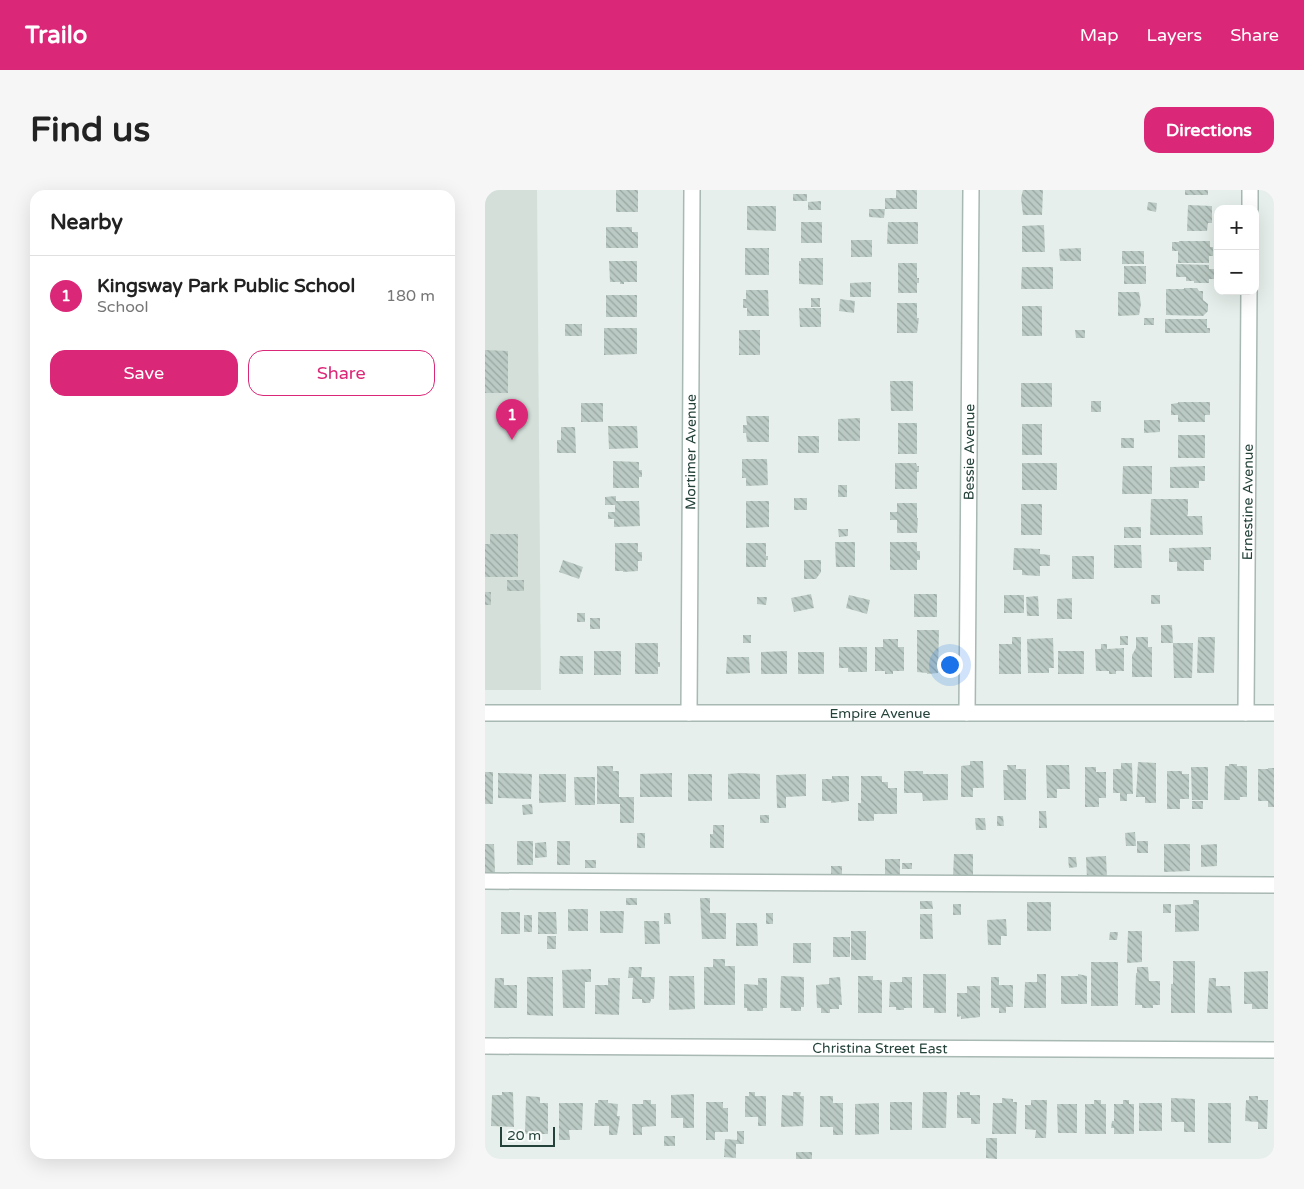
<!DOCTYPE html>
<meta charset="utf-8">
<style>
:root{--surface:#fff;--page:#f6f6f6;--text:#222;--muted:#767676;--line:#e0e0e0;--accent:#db2777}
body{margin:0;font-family:"Varela Round",sans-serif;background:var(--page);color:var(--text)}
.controls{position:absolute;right:15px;top:15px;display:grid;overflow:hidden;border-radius:10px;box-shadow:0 5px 20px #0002}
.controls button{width:45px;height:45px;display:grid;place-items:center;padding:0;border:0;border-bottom:1px solid var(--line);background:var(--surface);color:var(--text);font:25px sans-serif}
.scale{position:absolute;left:15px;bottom:12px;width:55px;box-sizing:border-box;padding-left:5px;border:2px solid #24423a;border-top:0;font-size:14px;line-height:18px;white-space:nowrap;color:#24423a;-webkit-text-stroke:4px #f7fbf9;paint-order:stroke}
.you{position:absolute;left:464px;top:474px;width:18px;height:18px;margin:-12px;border:4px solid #fff;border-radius:50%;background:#1a73e8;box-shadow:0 0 0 8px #1a73e833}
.badge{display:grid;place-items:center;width:32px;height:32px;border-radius:50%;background:var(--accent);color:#fff;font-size:16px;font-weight:700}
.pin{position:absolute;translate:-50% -41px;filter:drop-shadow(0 1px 2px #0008)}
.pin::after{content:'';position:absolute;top:26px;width:18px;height:15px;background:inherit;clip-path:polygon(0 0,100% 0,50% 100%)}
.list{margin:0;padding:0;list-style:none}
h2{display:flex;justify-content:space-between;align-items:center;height:65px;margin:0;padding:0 20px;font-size:21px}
h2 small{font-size:16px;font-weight:400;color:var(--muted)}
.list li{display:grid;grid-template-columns:32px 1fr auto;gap:15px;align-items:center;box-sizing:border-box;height:80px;padding:0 20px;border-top:1px solid var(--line)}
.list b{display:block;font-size:19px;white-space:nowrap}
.list p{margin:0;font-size:16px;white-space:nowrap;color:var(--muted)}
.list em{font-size:16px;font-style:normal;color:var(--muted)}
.actions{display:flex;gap:10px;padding:15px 20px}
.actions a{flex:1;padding:11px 0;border:1px solid var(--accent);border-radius:15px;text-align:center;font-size:18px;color:var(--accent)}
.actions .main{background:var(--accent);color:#fff}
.map{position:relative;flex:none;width:789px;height:969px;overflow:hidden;border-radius:15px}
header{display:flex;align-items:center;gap:30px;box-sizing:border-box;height:70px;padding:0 25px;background:var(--accent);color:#fff}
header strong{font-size:24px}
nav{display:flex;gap:28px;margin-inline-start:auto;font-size:18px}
.intro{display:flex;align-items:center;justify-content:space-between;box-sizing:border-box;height:120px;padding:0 30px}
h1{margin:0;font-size:35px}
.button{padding:12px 22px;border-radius:15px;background:var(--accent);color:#fff;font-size:18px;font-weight:700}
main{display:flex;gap:30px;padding:0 30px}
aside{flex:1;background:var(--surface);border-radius:15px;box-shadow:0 5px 20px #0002}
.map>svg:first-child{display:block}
</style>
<header>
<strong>Trailo</strong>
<nav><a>Map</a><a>Layers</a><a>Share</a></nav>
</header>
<div class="intro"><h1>Find us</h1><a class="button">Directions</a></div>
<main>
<aside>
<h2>Nearby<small></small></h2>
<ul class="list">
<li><span class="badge">1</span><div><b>Kingsway Park Public School</b><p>School</p></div><em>180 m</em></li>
</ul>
<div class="actions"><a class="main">Save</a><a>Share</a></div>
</aside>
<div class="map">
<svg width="789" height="969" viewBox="0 0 789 969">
<defs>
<pattern id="building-back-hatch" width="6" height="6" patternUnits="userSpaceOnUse" patternTransform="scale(1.25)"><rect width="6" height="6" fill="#bbcac4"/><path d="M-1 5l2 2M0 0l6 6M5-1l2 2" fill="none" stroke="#98a6a0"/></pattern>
</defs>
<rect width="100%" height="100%" fill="#e6efeb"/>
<path fill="#d4dfda" d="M0,0H52L56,500H0Z"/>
<path fill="url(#building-back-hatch)" d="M131,0H153V22H131Z
M411,0H432V19H400V8H411Z
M538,0H558L557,25H538L536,8Z
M700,0H723V5H700Z
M308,4H322V11H308Z
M336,11V20H323V12Z
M663,12L672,13L671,22L662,20Z
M703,15L727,16V33H723L722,41H702Z
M262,16H291V41L262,40Z
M384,19H400L399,28L384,27Z
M316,32H337V53H316Z
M403,32H433V54H402Z
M559,35L560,62H537V36Z
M121,37H147V42H153V58H121Z
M366,50H387V67H366Z
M694,51H725V57H728V66H724V73H693V61H687V52H694Z
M260,58H284V85H260Z
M596,58V71H575L574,59Z
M637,61H659V74H637Z
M316,68H338V95L314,94V71H316Z
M124,71H152V92H139V94H135V92H125Z
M413,73H432V88H434V93H432V103H413Z
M691,74L724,75V79H729V89H724V93H709V91H701V87H691Z
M639,76H661V94H639Z
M537,77H568V99H536Z
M386,92V107H365V93Z
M699,98H712L714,101H718V110L723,114V121L718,126L681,125V99H699Z
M261,100H283L284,126H262V118H258V109H261Z
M633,102H654L656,114L654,125L633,126Z
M121,105H152V127H121Z
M326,108H335V117H326Z
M355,109L370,111L369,123L354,121Z
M412,113H432V128H434L432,143H412Z
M537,116H557V146H537Z
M314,118H336V137H315Z
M659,128H669V135H659Z
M680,129H722V138H725V143H680Z
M80,134H97V146H80Z
M119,138H152V164L119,165Z
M254,140H275V165H254Z
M590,140H600V148H591Z
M0,160L23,161V203H0Z
M405,191H428V221H406Z
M536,193H567V217H536Z
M606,211H616V222H606Z
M693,212H725V225H720V232H693V225H686V214L693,213Z
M96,213H118V232H96Z
M261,226H284V252H262L261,243H258V235H262Z
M375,228V251H353V229Z
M659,230H675V242L659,243Z
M413,233H432V264H413Z
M537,234H557V265H537Z
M123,236H152L153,258L124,259Z
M76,237H90L91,263H72V250H76Z
M693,245H720V268H693Z
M313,246H334V263H313Z
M636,248H649V258H636Z
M257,269H282L283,295L261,296V288H257Z
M128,271L154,272V280H157V287H154V298H128Z
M410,273H431L432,276H434V282H432V299H410Z
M537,273H572V300H537Z
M638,276H667V304H637Z
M720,276V291H714V298H685V277Z
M353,295H362V307H353Z
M131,306V311H154L155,336L129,337V329H123V322H130V315H120V307Z
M309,308H322V320H309Z
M666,309H703V324L702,326H717L718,345H665Z
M261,311H284V337L261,338Z
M412,313H432V328H433L432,343H412V330H405V322H412Z
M536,314H557V345H536Z
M639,337H656V348H639Z
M353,339H363V346L354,347Z
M5,344H33V387H0V354H5Z
M350,352H370V377H351Z
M405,352H432V361H435V370H432V380H405Z
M130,353H153V362H157V371H153V381L138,382V381H130Z
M261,353H281V366H283V370H281V377H261Z
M629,355H656L657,378H629Z
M726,357V370H719V381H692V372H684V358Z
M529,358L555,359V364L565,365V376H555V386L537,385V380H528Z
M587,366H609V389H587Z
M78,370L98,377L94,389L74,382Z
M319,370H336V382L331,389H319Z
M22,390H39V401H22Z
M0,402H6V415H0Z
M326,404L329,418L309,422L306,408Z
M429,404H452V427H429Z
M364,405L385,410L382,424L361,418Z
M519,405H539V423H519Z
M666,405H675V414H666Z
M553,406L554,426H542L541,407Z
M272,407H282L281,415L272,414Z
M587,408V429H572V409Z
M92,423H100V432H92Z
M105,428H115V439H105Z
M676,435H687L688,453H676Z
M432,440H454L453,483L442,484V483L432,482Z
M258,445H266V453H258Z
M635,446H643V455H635Z
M527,447H536V484H514V454H527Z
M651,447H663V457H667V487H647V465L651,458Z
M713,447H730L729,483H712Z
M568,448L569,478H564V483H543L542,449Z
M398,449H413V457H419V481H408V484H400V481H390V457H398Z
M150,453H173V472H175V477H173V484H150Z
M688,453H708L707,488H689Z
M616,454H622V459L639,458V481H631V484H624V481H611L610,459H616Z
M354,457H382V482H363V478H354Z
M109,461H136V485H109Z
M302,461V484H276V462Z
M573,461H599V484H573Z
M313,462H339V484H313Z
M75,466H98V484H74Z
M242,467H264L265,483L241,484Z
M485,571H498L499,598H488V607H476V576L485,575Z
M653,572L671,573V613H660V607H651Z
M636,573H647L648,604H642V611H635V603H628V579H636Z
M744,574H752V576H762V607H755V610H739L740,576H744Z
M522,575H531V579H541V610H519L518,580H523Z
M561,575H584L585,599H572V608H562Z
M112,576H128V581H134V607H149V633H135V614H112Z
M600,577H611V582H621V608H614V617H600Z
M706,577H723V610H707Z
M783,578H789V617H783V611H773V579H783Z
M419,581H438V584H463V610L438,611L437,603H419Z
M682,581H697V584H704V609H695V619H682Z
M0,582H8V614H0Z
M13,583L47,584L46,609L13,608Z
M187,583V607H155V584Z
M256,583L275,584V609H243V584Z
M54,584H81V612L54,613Z
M203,584H227V611H203Z
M321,584V606L301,607V618H292L291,585Z
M347,586H364V611L346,613V611H337V589H347Z
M376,586H397V592H403V598H412V624H389V631H373V613H376Z
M89,587H110V615H90Z
M707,611H718V619H707Z
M47,614L48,624L38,625L37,615Z
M554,621H561L562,638H554Z
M275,625H284V633H275Z
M512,626H518L519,636H512Z
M490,628H500L501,640H491Z
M228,635H239V658H225V644H228Z
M650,642L651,656H641L640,643Z
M152,643H160V658H152Z
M32,651H48V675H32Z
M72,651H85V675H72Z
M652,651H663V663H652Z
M61,652L62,667L50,668V653Z
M0,654H9L10,683H0Z
M679,654H705V681L679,682Z
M732,654V676L716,677V655Z
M469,664H488V686H468Z
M621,666L622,688L602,689L601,667Z
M583,667H591L592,677L584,678Z
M400,669H415V688H400Z
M100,670H111V678H100Z
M417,673H427V679H417Z
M346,676H357V685H346Z
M141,708H152V715H141Z
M215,708H225V723H241V749H217Z
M708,710H714V741L690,742V715L708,714Z
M435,711H447L448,719H435Z
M542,712H566V741H542Z
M468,714H476V725H468Z
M678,714H686V723H678Z
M83,719H103V741H83Z
M115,721H139L138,743H115Z
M16,722H35V744H16Z
M53,722H71L72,744H53Z
M179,723H185L186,734H179Z
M281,723H288V734H281Z
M435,724H447L448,749H435Z
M39,725H47V742H39Z
M521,729L522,746H516V755H503L502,730Z
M159,731H174L175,754H160Z
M251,733H272L273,756H251Z
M366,741H381V770H366Z
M643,741H657V772L642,773Z
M625,742H633L632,750H624Z
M62,746H71V759H62Z
M348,747H365V767H348Z
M308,753H326V773H308Z
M228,769H240V776H250V815H219V777H228Z
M688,771H710V823H686V794H688Z
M606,772H633V816H606Z
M144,777H157L156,787H170L169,809H166L165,813H157V809H147L148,788H143Z
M652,777H663L664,791H675V815H668V818H657V815H650L651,783H652Z
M106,779V792H100V818H78L77,780Z
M783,781V819H767V814H759V782Z
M438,784H461V823H449V818H438Z
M552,784H561V818H539L540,792H552Z
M593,784L602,786V814H576V786H593Z
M184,786H209L210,819L184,820Z
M296,786L319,787V817H316V821H306V818H295Z
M373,786H388V790H397V823H373Z
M42,787H68V826L42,825Z
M355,787L357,815H354V819H345V823H336V818H332L331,795L344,794V788Z
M417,787H427V818H419V820H411V817H404L405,792H417Z
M506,787H514V795H528V817H521V823H514V818H506Z
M10,788H19V795H32V818H9Z
M123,788H135L134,825L110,824V795H123Z
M273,788H282V818H278V821H262V818H259V794L273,795Z
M724,788H731V796H745L747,823H722Z
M482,796H495V827L476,829V826L472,827V803H482Z
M17,902H28L29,937L6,936L7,905H17Z
M264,902H270V906H281V936H273V927H260V906H264Z
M308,902H316L315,906H319L318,936L296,937L297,905L308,906Z
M438,902H462L461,938H437Z
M475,902H485V905H495V934H486V928H472V905H475Z
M209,904V938H198V928H186V905Z
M41,906L55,907V913H63V944H40Z
M335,906H348V913H358V945H348V937H335Z
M764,906H773V910H783L782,939H773V932L760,931L761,910H764Z
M517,908L528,909V912H532L531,944H507L508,913H517Z
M686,908L710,909V942H699V932H686Z
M113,910H123V913L133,914L132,926H135L132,945H124V936H109L110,913H113Z
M158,910H166V914H171V936L157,937V945H148L147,914H158Z
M546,910H562L561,948H550L551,940L540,939V915H546Z
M609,910H616V914H621V944H600V914H609Z
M638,910H644V914H649V944H629V938H626L627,931H629V914H638Z
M221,912H238V918H243V942H230V950H221Z
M405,912H427V940H405Z
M74,913H98L97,940H84L85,950H74Z
M394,913V944L370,945V914Z
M654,913H677V941H654Z
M723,913H746V953H723Z
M572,914H592V943H573Z
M252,941H259V954H251V968L239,967L240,949L252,950Z
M179,946H190V956H179Z
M501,948H512V969L501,968Z
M311,962H327V969H311Z"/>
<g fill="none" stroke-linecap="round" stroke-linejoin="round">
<defs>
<g id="minor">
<path d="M765,19V0"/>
<path id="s1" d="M0,523H789"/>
<path id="s2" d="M204,523L207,0"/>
<path id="s3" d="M482,523L486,0"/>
<path id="s4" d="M761,523L764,101"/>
<path d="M0,691L789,695"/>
<path id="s5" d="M0,856L789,860"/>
</g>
</defs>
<use href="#minor" stroke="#a8b8b2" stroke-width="18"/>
<use href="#minor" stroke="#fff" stroke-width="15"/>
</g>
<g text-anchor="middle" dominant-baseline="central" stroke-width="4" stroke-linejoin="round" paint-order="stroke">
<g font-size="14" fill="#24423a" stroke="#f7fbf9">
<text stroke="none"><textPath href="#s2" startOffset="261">Mortimer Avenue</textPath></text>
<text stroke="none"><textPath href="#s3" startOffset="261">Bessie Avenue</textPath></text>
<text stroke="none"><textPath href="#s4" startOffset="211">Ernestine Avenue</textPath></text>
<text stroke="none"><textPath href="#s1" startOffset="395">Empire Avenue</textPath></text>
<text stroke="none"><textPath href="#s5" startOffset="395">Christina Street East</textPath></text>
</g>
</g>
</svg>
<div class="controls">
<button>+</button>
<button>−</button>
</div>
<div class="scale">20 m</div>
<div class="you"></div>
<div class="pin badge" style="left:27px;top:250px">1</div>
</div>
</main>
